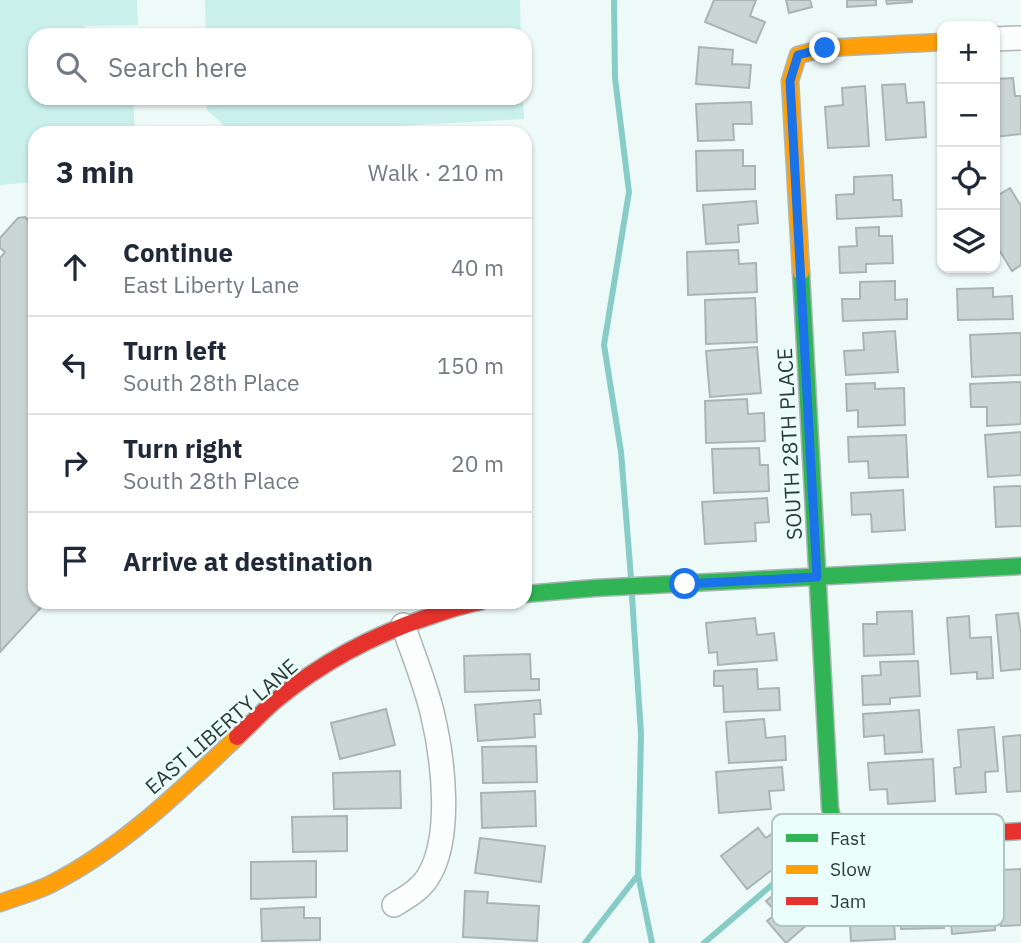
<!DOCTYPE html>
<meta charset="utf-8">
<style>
:root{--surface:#fff;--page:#f2f2f3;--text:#1f2937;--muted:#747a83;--line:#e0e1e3}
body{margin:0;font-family:"IBM Plex Sans",sans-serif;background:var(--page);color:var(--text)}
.controls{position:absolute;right:21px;top:21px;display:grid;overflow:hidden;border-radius:14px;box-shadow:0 2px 5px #0004}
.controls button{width:63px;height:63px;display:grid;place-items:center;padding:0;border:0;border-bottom:2px solid var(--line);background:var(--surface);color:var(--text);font:35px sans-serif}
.stop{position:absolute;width:21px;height:21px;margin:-16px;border:5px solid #1a73e8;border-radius:50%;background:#fff}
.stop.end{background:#1a73e8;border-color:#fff;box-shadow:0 2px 7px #0008}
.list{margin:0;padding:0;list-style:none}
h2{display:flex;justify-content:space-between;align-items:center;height:91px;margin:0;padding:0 28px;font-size:30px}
h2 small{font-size:23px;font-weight:400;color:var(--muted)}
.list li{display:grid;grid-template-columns:46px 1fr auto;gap:21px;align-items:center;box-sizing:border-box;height:98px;padding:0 28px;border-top:2px solid var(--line)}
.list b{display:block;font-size:26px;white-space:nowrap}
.list p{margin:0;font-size:23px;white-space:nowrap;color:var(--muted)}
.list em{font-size:23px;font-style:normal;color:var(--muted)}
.icon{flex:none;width:38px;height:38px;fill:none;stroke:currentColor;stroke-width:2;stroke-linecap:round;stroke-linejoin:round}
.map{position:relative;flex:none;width:1021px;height:943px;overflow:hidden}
.search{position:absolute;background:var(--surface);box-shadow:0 2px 5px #0004;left:28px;top:28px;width:504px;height:77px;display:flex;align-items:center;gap:18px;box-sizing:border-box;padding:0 24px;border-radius:21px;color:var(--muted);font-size:26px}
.panel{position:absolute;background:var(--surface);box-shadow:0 2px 5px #0004;left:28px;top:126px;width:504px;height:483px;border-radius:21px}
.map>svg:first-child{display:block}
</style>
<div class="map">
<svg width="1021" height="943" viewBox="0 0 1021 943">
<rect width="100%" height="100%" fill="#eefaf8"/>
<path fill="#caf0ec" d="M0,0H137L138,25L84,26L93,35H35V98H133L135,133H35V182L0,185Z
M205,0H520L521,35H206Z
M207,98H523L524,119L272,133H232L207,110Z"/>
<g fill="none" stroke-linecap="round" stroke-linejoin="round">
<path stroke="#88ccc7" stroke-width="6" d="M614,0L615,78L629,192L604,345L621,452L631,578
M632,596L641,734L638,875L652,943
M585,943L638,875
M704,943L828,837"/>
</g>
<path fill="#cad6d4" stroke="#a9b5b3" stroke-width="2" d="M714,0H756L750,16L765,22L756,43L705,22Z
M786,0H810L812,7L789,13Z
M847,0H876V5L847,7Z
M886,0H912V2L887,4Z
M699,47L733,50L732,64L751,65L749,88L696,84Z
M1013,78L1015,96H1021V134L995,137V79Z
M942,81V139H940L938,82Z
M905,84L907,103L924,102L926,137L886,140L882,85Z
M865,86L869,146L828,148L825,107L843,105L842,88Z
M751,102L752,124H733L734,140L698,141L696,104Z
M743,150V166H755V189L697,191L696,151Z
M892,175L893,200H901L902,216L837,219L836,195L854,194V177Z
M1010,188L1021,206V265L1012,271L995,243V197Z
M756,201L758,223L738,225L739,242L706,244L703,205Z
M25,217L35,227V602H46L0,652V258L5,252L0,248V238L18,218Z
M879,227V236H892L893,263L866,264V272L840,273L839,247L857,246L856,228Z
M738,250L739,264L756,263L757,292L688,295L687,252Z
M895,281V300L907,299V319L843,321L842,299H860V282Z
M993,288V297L1012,296L1013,319L958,320L957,289Z
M755,298L757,342L706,344L705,300Z
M895,331L898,372L846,375L844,351L864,350L863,333Z
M1021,333V375L972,377L970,335Z
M757,347L761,393L710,397L706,351Z
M1021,382V424L987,426V407H971L970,384Z
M875,383V389L904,388L905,425L858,427V410L847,411L846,384Z
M747,399L748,414L764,413L765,441L706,443L705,401Z
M1021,432V475L988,477L985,435Z
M906,435L908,477L869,478L868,461L849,462L848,437Z
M759,448L760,465H768L769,491L714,493L712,449Z
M1021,486V526L996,527L994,487Z
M903,490L905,530L872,532L871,514L852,515L851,493Z
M767,498L769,522L755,523L756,541L705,544L702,502Z
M912,611L914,654L864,656L863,624H877V612Z
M1018,613L1021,634V669L1001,671L996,615Z
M969,616L970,638L991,637L993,678L977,679V672L951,674L947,618Z
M755,618L757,635L774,633L777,660L718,665L717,652L709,653L706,623Z
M530,654L531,679H539V690L465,692L464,656Z
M918,661L920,696L890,698V704L863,705L862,676L881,675L880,662Z
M757,669L758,689L779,688L780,710L724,712L723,686H714V671Z
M540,700L541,714H534L535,737L478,741L475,705Z
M386,709L395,745L340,759L331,723Z
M919,710L922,752L885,754L884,735L864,737L863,714Z
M764,719L766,738L785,736L786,760L729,763L726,722Z
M994,727L998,771L985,772L986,792L956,794L954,768L961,767L958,730Z
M1021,735V791L1007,792L1003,737Z
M536,746L537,782L483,783L482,747Z
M933,759L935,801L888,804L887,789L870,790L868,763Z
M782,767L784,790L769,791L771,809L719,813L716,772Z
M400,771L401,808L334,809L333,773Z
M535,791L536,826L482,828L481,793Z
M347,816V851L293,852L292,817Z
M781,827L798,850L747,889L721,856L758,828L766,838Z
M480,838L545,846L541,882L475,873Z
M316,861V897L251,899V862Z
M811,863L828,883L818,891L830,905L786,943L767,921L777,913L766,901Z
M1021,869V925L1001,926L999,870Z
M975,874L977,891L992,890L995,930L952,934L947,876Z
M922,875V882L942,881L944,928L901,929L899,876Z
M892,889L895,939L851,941L848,892Z
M465,891L488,892L487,903L539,906L537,941L463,937Z
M304,907V918H320V940L262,941L261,909Z"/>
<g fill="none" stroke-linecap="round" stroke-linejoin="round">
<defs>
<path id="street" d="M995,39L1021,38
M394,905C407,897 420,890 428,877C453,837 443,757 432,712C425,683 413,654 403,625"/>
<path id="fast" d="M801,272L830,808L835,832L861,840L900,838
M525,594L595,588L1021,566"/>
<path id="slow" d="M801,272L790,81L798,55L825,48L942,42
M0,903C17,897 35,892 51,884C122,848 180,791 237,737"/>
<path id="jam" d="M237,737C250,725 263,711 276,700C321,663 373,635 428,617C445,611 462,605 480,602
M900,838L1021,831"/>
</defs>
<use href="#street" stroke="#abb6b5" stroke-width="26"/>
<use href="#fast" stroke="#abb6b5" stroke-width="19"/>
<use href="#slow" stroke="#abb6b5" stroke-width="19"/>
<use href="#jam" stroke="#abb6b5" stroke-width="19"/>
<use href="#street" stroke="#fcfefe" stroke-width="23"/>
<use href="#fast" stroke="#30b455" stroke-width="16"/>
<use href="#slow" stroke="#ff9f0a" stroke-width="16"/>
<use href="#jam" stroke="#e5322d" stroke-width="16"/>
</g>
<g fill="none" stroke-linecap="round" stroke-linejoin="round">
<path stroke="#1a73e8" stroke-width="9" d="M685,584L817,577L790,81L798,55L825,48"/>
</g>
<g text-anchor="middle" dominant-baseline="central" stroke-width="5" stroke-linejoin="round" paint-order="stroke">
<g font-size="21" fill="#2f3c3a" stroke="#eafefc">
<text transform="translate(789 444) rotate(-93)">SOUTH 28TH PLACE</text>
<text transform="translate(221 726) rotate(-41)">EAST LIBERTY LANE</text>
</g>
</g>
<rect x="772" y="814" width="232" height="112" rx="10" fill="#eafefc" stroke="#b2c4c2" stroke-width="2"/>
<rect x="786" y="834" width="32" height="8" fill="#30b455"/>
<rect x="786" y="865" width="32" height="9" fill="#ff9f0a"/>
<rect x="786" y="897" width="32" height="8" fill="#e5322d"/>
<g font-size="19" fill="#2f3c3a">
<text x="830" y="845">Fast</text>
<text x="830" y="876">Slow</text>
<text x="830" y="908">Jam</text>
</g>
</svg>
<div class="controls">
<button>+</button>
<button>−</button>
<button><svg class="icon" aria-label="locate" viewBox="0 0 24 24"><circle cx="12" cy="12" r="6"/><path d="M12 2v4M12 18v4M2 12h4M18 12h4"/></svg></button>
<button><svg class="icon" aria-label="layers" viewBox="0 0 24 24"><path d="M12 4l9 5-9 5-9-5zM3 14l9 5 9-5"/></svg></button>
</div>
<div class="stop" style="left:685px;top:584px"></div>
<div class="stop end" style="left:825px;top:48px"></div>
<div class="search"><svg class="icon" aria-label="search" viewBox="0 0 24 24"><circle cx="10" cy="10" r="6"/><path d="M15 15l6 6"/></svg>Search here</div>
<section class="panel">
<h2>3 min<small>Walk · 210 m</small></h2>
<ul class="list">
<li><svg class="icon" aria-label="ahead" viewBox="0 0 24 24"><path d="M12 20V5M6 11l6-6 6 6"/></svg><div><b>Continue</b><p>East Liberty Lane</p></div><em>40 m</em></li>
<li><svg class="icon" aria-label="left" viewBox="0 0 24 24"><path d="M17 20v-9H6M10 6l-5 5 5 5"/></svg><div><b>Turn left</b><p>South 28th Place</p></div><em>150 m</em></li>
<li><svg class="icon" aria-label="right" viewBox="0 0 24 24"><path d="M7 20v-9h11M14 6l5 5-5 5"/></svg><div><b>Turn right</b><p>South 28th Place</p></div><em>20 m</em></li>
<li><svg class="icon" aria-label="arrive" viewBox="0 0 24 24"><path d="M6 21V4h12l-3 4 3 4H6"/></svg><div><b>Arrive at destination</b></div></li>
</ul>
</section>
</div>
